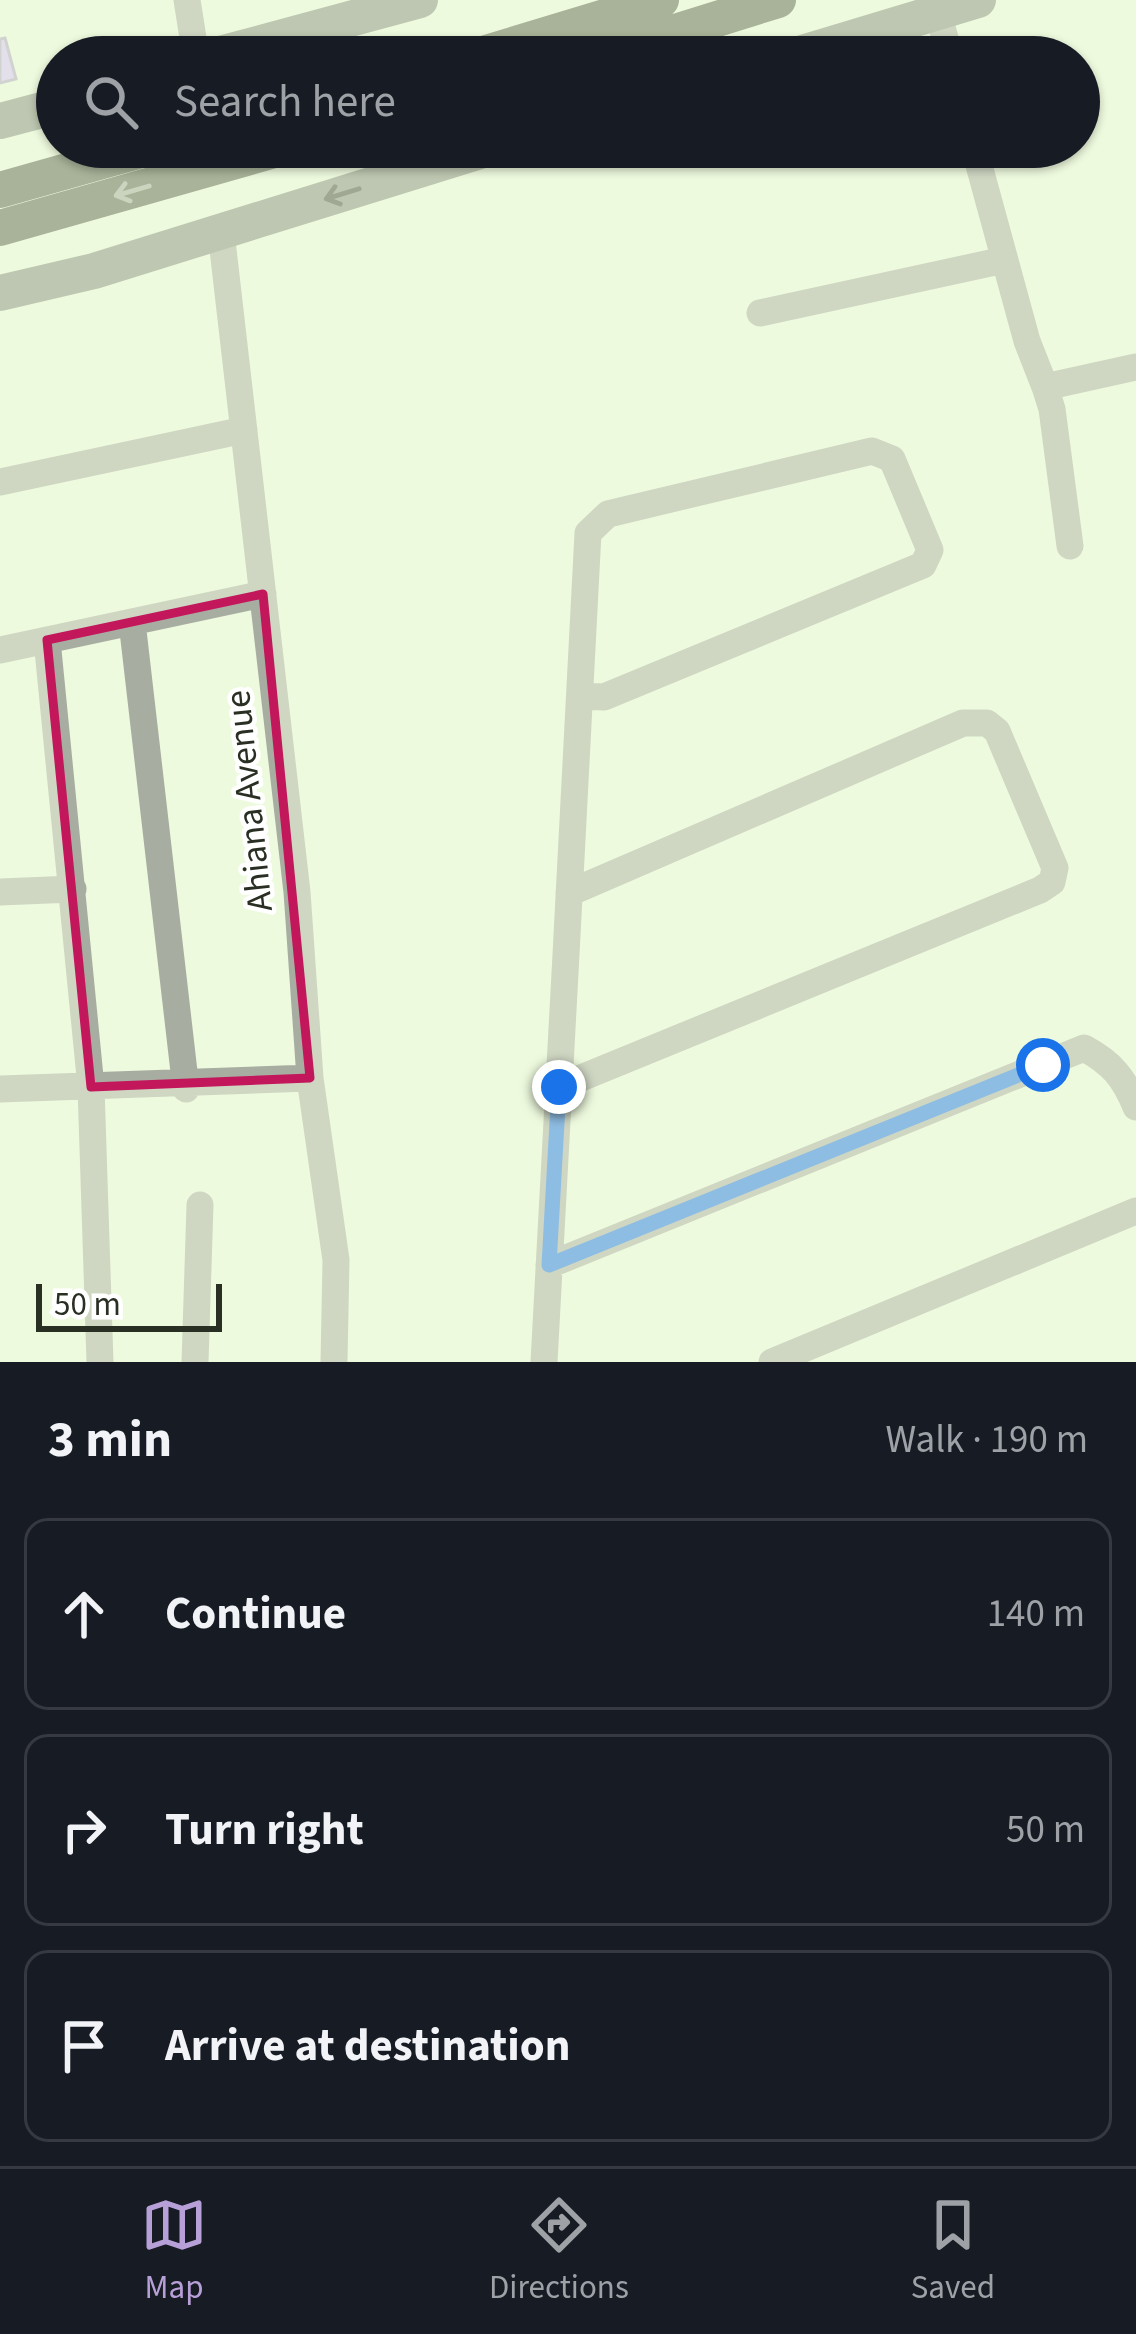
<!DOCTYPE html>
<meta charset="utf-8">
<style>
:root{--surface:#171b24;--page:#20242c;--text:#f1f3f6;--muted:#9ea1a6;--line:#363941;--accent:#b7a0d7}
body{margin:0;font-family:"Source Sans 3",sans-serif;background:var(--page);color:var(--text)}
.scale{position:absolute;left:36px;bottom:30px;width:186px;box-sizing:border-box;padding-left:12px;border:6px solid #2a2f24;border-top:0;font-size:33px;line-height:42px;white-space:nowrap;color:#2a2f24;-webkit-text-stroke:9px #fff;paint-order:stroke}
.stop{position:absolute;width:36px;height:36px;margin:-27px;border:9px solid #1a73e8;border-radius:50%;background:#fff}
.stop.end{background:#1a73e8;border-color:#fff;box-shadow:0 3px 12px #0008}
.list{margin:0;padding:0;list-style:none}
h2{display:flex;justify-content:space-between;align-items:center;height:156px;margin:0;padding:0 48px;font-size:51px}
h2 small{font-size:39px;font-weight:400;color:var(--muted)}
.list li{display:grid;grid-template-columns:78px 1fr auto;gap:36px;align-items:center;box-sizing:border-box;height:192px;margin:0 24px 24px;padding:0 24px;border:3px solid var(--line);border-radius:24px}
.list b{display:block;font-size:45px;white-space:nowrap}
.list em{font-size:39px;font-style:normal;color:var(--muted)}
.icon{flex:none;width:66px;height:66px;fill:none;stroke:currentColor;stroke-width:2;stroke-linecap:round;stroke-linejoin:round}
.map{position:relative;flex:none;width:1136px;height:1362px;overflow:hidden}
.search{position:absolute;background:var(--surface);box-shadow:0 3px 9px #0004;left:36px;right:36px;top:36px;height:132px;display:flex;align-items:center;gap:30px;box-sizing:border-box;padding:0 42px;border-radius:66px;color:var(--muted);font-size:45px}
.sheet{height:804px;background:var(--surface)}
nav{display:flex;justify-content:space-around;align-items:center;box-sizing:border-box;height:168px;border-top:3px solid var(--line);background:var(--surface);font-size:33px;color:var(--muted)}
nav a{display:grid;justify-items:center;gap:6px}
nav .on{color:var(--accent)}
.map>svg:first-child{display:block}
</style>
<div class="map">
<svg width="1136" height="1362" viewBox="0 0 1136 1362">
<rect width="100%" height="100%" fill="#eefade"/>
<path fill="#d4c0fb" stroke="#ada4bf" stroke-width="3" d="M5,38L16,79L0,83V39Z"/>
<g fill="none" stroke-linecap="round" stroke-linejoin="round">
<path stroke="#a8ada2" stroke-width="27" d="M187,0L196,57
M938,12L950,57
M974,147L1027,341L1045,387
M221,232L297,892L310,1078L336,1260L334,1362
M760,313L1004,260
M0,482L244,430
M1070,546L1052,409L1045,387L1136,367
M132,622L186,1089
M47,640L91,1087L100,1362
M0,650L263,594
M0,892L73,889
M559,1087L1040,890L1052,882L1055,868L997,731L987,723H963L569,893
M0,1089L310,1078
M549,1265L1084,1048C1112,1063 1124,1078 1136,1107
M195,1362L200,1205
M544,1362C559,1086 574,809 588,533L608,514L872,451L892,459L930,550L923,565L604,697L580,696
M772,1362L1136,1211"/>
<path stroke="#838b7a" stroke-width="36" d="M209,57L420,0
M789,57L978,0
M0,121L57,106
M0,293L94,271L493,147"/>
<path stroke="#535d45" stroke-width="36" d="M473,57L661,0
M595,57L778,0
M0,190L152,147
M0,228L285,147"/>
</g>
<defs><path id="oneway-shaft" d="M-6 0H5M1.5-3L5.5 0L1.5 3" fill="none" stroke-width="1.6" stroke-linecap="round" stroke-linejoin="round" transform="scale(3)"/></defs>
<use stroke="#a0a699" href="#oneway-shaft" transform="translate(132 191) rotate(164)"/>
<use stroke="#40463a" href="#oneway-shaft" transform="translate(342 194) rotate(163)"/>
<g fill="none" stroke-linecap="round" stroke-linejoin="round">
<path stroke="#1a73e8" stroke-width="15" d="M559,1087L549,1265L1043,1065"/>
</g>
<path d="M0 0H1136V1362H0ZM263,594L310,1078L91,1087L47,640Z" fill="#eefade" fill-opacity=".55" fill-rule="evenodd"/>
<path fill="none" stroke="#c2185b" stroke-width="9" stroke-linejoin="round" d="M263,594L310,1078L91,1087L47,640Z"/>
<g text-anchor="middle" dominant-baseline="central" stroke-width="9" stroke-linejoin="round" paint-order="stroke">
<g font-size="36" fill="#2a2f24" stroke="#fff">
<text transform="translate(249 801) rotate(-96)">Ahiana Avenue</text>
</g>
</g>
</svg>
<div class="scale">50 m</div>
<div class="stop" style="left:1043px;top:1065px"></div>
<div class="stop end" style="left:559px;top:1087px"></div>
<div class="search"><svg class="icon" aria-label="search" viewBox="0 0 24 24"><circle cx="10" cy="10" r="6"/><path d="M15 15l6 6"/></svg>Search here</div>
</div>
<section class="sheet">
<h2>3 min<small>Walk · 190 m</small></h2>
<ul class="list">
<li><svg class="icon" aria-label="ahead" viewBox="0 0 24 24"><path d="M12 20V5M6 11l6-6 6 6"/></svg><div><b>Continue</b></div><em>140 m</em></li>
<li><svg class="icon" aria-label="right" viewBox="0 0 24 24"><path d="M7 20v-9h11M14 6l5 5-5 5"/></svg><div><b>Turn right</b></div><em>50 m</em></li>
<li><svg class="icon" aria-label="arrive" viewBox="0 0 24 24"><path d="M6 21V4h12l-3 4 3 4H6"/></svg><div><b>Arrive at destination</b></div></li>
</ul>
</section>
<nav>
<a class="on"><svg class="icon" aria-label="map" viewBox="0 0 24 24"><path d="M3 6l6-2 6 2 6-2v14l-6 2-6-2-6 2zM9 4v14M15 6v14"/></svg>Map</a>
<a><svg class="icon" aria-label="directions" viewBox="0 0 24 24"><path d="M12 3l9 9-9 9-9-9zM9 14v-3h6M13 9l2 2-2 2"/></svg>Directions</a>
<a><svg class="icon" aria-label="saved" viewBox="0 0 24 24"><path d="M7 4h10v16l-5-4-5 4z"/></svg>Saved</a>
</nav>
